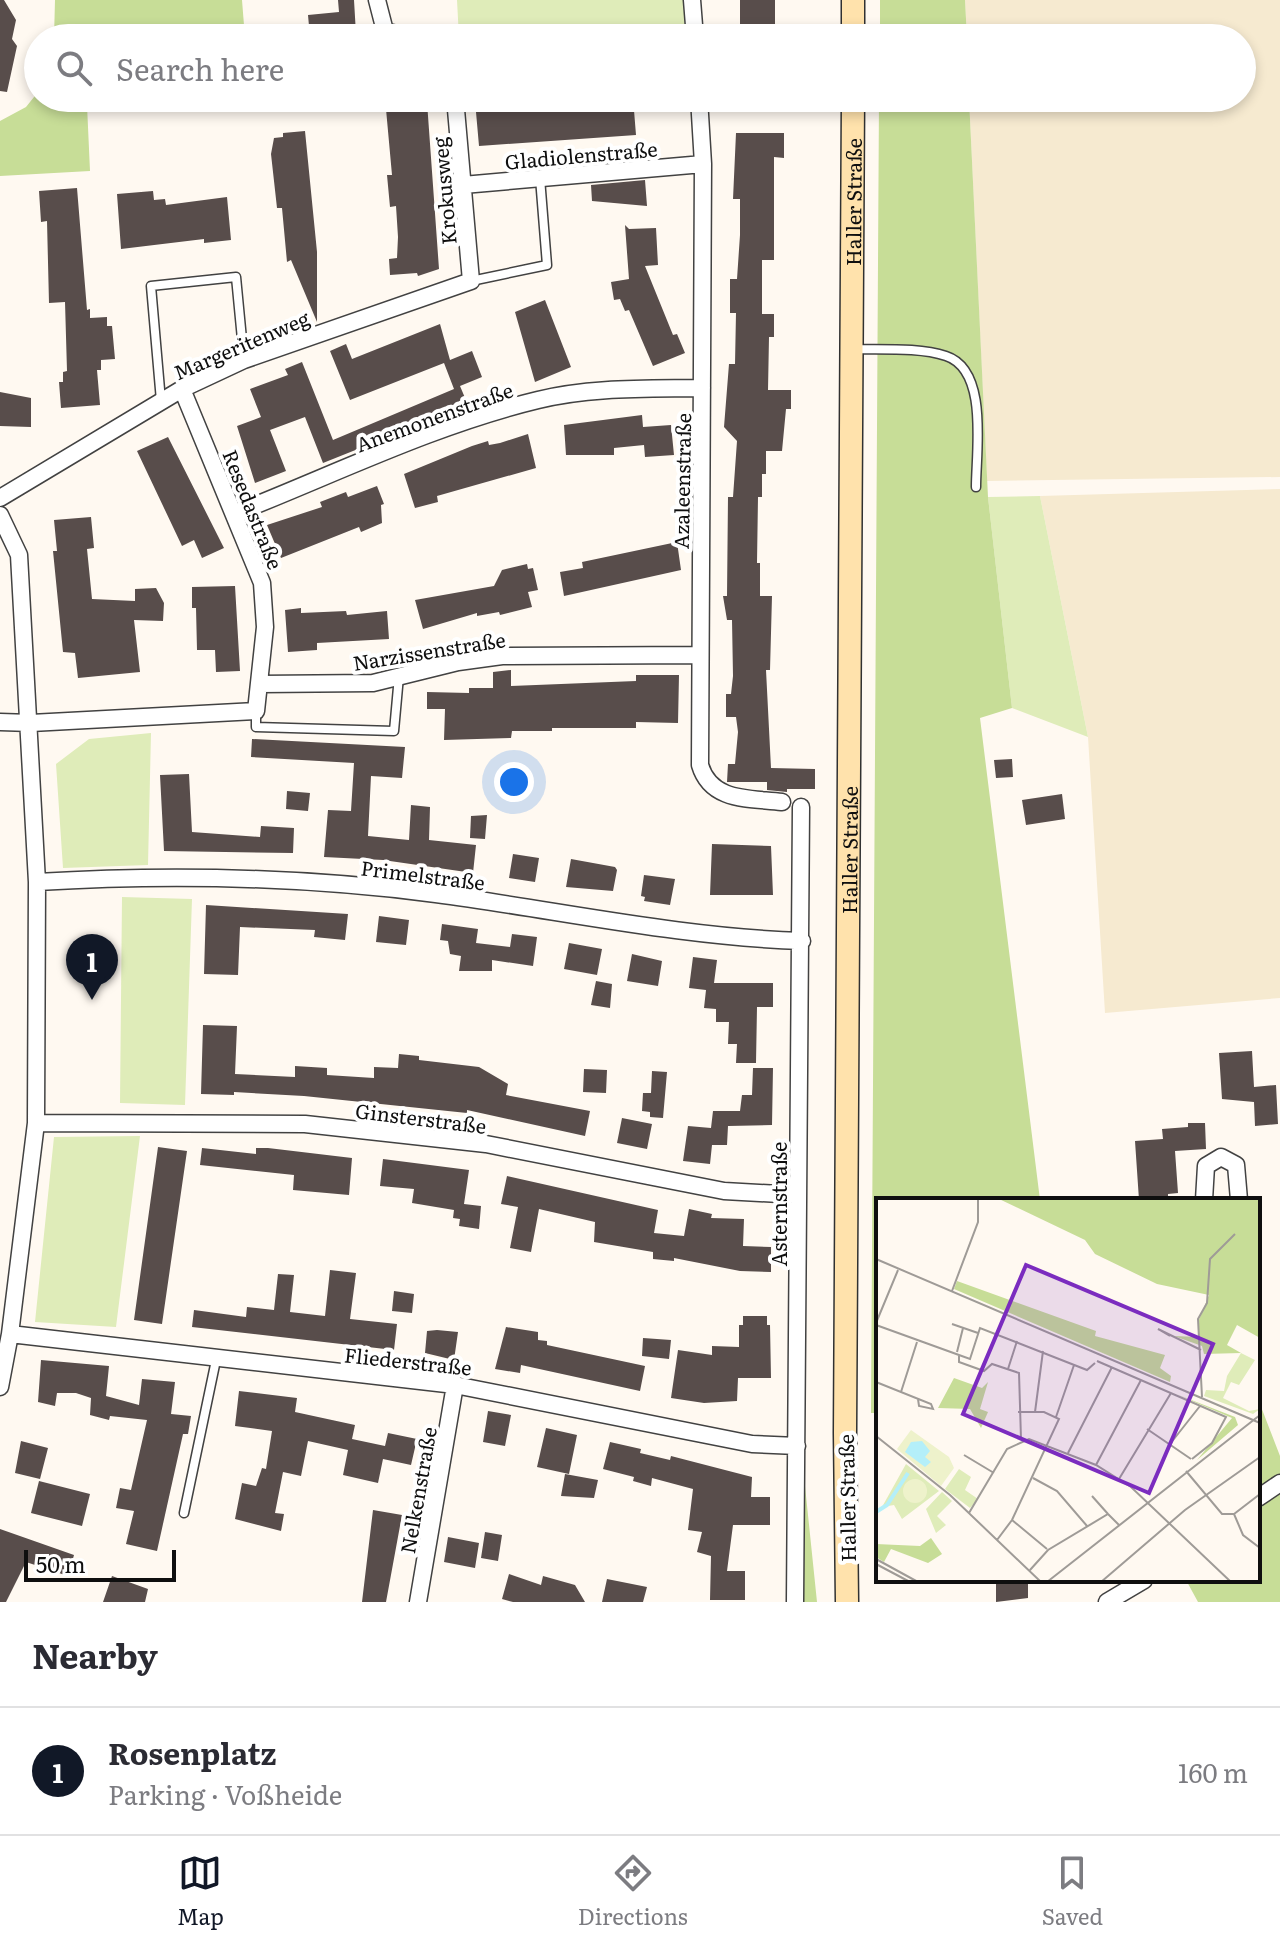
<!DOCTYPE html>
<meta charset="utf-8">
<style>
:root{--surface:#fff;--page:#f7f7f7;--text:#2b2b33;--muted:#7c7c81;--line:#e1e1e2;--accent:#111827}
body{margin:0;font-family:Literata,serif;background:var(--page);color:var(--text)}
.scale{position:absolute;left:24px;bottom:20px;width:152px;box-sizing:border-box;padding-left:8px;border:4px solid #0f0f0f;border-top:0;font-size:22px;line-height:28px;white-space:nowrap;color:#0f0f0f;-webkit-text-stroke:6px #fff;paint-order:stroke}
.you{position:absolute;left:514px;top:782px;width:28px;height:28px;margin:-20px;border:6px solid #fff;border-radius:50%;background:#1a73e8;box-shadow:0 0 0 12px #1a73e833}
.badge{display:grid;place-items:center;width:52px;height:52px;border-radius:50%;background:var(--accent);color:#fff;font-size:26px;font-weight:700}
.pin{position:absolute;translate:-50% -66px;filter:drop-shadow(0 2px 4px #0008)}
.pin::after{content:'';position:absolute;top:42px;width:28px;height:24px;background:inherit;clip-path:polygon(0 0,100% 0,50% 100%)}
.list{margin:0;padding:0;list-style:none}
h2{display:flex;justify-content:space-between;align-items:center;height:104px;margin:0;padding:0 32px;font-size:34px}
h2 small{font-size:26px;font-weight:400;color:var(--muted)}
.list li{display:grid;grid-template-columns:52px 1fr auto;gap:24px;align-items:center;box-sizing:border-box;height:128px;padding:0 32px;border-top:2px solid var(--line)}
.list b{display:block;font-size:30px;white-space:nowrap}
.list p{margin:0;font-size:26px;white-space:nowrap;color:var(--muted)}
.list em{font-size:26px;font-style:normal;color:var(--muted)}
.icon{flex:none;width:44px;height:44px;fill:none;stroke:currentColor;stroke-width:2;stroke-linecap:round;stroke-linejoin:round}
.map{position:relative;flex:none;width:1280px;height:1602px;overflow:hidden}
.search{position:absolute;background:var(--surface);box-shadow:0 4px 12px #0003;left:24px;right:24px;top:24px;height:88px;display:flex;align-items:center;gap:20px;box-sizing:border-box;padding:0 28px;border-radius:44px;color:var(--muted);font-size:30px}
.sheet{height:232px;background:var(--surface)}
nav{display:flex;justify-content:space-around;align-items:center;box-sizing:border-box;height:112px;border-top:2px solid var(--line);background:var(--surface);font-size:22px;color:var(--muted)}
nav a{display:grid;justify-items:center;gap:4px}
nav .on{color:var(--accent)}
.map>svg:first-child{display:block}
</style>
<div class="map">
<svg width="1280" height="1602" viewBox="0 0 1280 1602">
<rect width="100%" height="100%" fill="#fff9f1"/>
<path fill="#f6ead0" d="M965,0H1280V477L987,481L969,98H1242V38H967Z
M1280,489V998L1105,1013L1088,737L1040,496Z"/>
<path fill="#dfecb9" d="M457,0H683L686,38H459Z
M1040,496L1088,737L1012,708L988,497Z
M151,733L148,865L63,868L56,764L89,739Z
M122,897L192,899L185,1105L120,1103Z
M140,1136L116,1327L35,1322L54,1137Z"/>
<path fill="#c7dd97" d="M55,0H242L245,38H54Z
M880,0H965L967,38H880Z
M38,92V98H155L87,105L90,171L0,176V121L26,107Z
M879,98H969L988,497L1012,708L980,718L1040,1200H878V1413H871Z
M1258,1399L1280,1456V1602H1198L1186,1580H1258Z
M805,1486L817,1602H803Z"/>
<path fill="#584d4b" d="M0,0H4L16,20L12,39L17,46L7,92L0,91Z
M338,0H354L356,34L310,37L308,15L339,12Z
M740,0H775V27L740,26Z
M385,98H426L427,102L439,269L418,276L417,273L390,275L389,259L397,258L398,237L396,206L390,207L387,175H392Z
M596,98H633L636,135L479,146L476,112L533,105L565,108L597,106Z
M305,131L317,252V322L291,260L287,262L282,208H277L271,154L274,138L283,137V133Z
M736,133H784V158L774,157V260H762V314H774V337H769L768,390H791V409H786L782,451H766V474H762V497H758L757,563H760V596H772L770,670H766L771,768L815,769V789H787V792L767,790V782H727L728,764H735L738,732L736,717H726V694H731L733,676L732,620H727L723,596H727L728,497H733L737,441L724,427L729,364H735L736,313H730V279H737L740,235V199H733Z
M645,180L647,206L592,201L591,185Z
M77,188L87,310L90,309V318L107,317V326H112L115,359L101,360V370H97L100,405L61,408L59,382H63V372L67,371L65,302L49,303L47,221L41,222L39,191Z
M153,191L154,200L165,199L166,205L227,197L231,240L204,243V239L121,249L117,194Z
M625,225L629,229L656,228L658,265L645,266L673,335L677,334L685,353L653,366L629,310L625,311L620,299L614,300L611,282L629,279Z
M545,300L571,367L535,382L515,312Z
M440,324L450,360L472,351L482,377L460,386L468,405L323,463L305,417L270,430L286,471L255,483L237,426L261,417L250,389L288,375L285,369L302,362L333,440L454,389L444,363L350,400L330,351L346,344L352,359Z
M0,392L31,398V427L0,426Z
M642,415L643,427L671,425L674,455L645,457L644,445L614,448V455H566L564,425Z
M528,434L536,468L437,496L438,502L415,508L404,474L472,446L488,441L489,445L500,443Z
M168,437L224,548L202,558L194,540L182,546L137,451Z
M377,486L384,504L381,505L382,523L361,532L359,527L281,558L267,525L322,507L320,502L346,492L348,497Z
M91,517L94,548L87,549L92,599L135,601V589L156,588L164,603L163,621L134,620L140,672L78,678L75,653L63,652L53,551H57L54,520Z
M677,542L681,570L564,596L560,572L583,568L582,562Z
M527,564L528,569L533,568L538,590L528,592L532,607L500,615L499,612L477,616V613L423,629L415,600L494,586L502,570Z
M235,586L240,671L216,672L215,650H197L196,608H192V587Z
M301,608V613L346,611L347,615L387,611L389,639L317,643V650L288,652L285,610Z
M511,670V686L636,681V675H679L678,723L636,722V728H552V731H512L511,738L444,740L445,709H427V692L469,693V688H493V672Z
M252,739L405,747L402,778L371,776L368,836L409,840L411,805L430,807L429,840L476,845L473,873L383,860L324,857L328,810L351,811L354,763L251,757Z
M1012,759L1013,777L996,778L994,760Z
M189,774L192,832L260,837L261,826L294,828L293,853L164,851L160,775Z
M287,791L310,793L308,811L286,809Z
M1062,794L1065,819L1026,825L1022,800Z
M487,815L485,839L470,838L471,816Z
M712,844L771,846L773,895H710Z
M513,854L539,858L535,882L509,878Z
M571,859L615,867L617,870L613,891L566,887Z
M644,875L675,879L670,905L644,901L645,897L641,896Z
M206,905L348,914L345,940L314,937L315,930L240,927L238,975L204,974Z
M379,916L409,920L406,945L376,942Z
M442,924L478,929L476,943L510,947L512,934L537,937L533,966L492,960V971H459L461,956L450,954L448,941L440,940Z
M569,943L602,949L597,975L564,969Z
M632,954L662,961L658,986L627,981Z
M693,957L717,960L714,983H773V1007H757L756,1063H736L737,1044H728L729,1022H716V1009L704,1008L706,990L689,988Z
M596,981L612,984L610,1008L591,1005Z
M203,1025L237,1026L235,1074L295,1077V1066L327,1068V1075L374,1078V1067L398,1068L399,1054L419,1056V1060L479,1067L508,1084L506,1095L590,1111L585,1136L467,1110V1113L304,1096L234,1092V1095L201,1094Z
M1252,1051L1254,1087L1276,1085L1278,1124L1255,1126L1254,1102L1222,1099L1219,1053Z
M753,1068H773L772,1125L728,1126L727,1145H712L710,1164L683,1161L688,1126L711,1128L713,1111H740L742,1095H752Z
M584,1069L607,1070L606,1093L583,1092Z
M652,1071L667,1072L663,1118L650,1117V1112L642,1111L643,1093H651Z
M622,1118L652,1124L647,1149L617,1143Z
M1188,1123H1205L1206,1149L1175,1151L1178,1193L1168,1194V1200H1139L1135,1141L1163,1139L1162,1129L1188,1127Z
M158,1147L187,1151L162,1324L134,1320Z
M202,1148L256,1154V1148H268L352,1158L349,1195L293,1190L294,1175L200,1165Z
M383,1159L469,1170L464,1204L481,1206L479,1229L459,1226L460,1219L453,1218L454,1210L412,1203L414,1189L380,1186Z
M507,1176L658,1210L654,1233L684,1236L689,1209L712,1214L711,1218L744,1219L743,1246L771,1247V1272L740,1271L674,1258V1261L653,1259V1252L594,1242L595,1222L539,1209L531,1252L510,1248L518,1207L501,1204Z
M330,1270L356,1273L350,1319L397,1324L394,1350L192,1327L194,1310L246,1317L247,1307L274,1310L278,1274L294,1275L290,1312L325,1316Z
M394,1291L414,1294L412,1313L392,1311Z
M743,1316H767V1325H770L771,1378H738L737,1401L704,1403L671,1398L678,1350L712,1355V1346L739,1347V1325H743Z
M506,1327L538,1332V1340L547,1341V1345L645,1366L640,1391L521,1365L520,1373L495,1369Z
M437,1330L458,1332L454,1360L425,1353L427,1331Z
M643,1338L671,1340L669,1359L642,1356Z
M41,1360L109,1366L106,1396L139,1405L142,1379L175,1382L171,1414L191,1416L188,1434H183L157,1551L126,1544L134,1511L116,1508L120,1488L131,1490L147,1420L110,1416L109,1420L90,1415L91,1398L76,1393H57L55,1406L38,1402Z
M239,1391L297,1398L295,1412L355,1425L352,1439L385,1446L388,1433L417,1439L411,1465L383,1459L378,1483L343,1475L348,1450L308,1441L301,1476L283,1472L275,1513L284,1514L281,1531L235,1519L242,1483L256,1486L262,1468L266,1469L272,1431L235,1426Z
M488,1411L511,1415L505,1446L483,1442Z
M546,1428L577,1435L569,1474L537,1467Z
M21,1441L48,1448L40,1479L15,1473Z
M610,1442L641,1449L640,1453L670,1460L671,1456L752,1477L751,1497H770V1525H733L727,1571H745V1600H710L711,1556L697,1552L702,1532L688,1530L693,1489L652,1478L651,1486L633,1481L634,1477L603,1469Z
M565,1474L598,1480L594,1498L561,1496Z
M39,1481L90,1494L82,1526L31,1513Z
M373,1510L402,1515L386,1602H362Z
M0,1529L74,1555L68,1576L26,1562L6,1602H0Z
M485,1532L502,1535L498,1561L481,1558Z
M448,1537L479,1543L475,1568L444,1562Z
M509,1574L541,1585L543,1576L575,1585L585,1602H513L502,1599Z
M112,1576L148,1589L145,1602H103Z
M607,1579L647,1587L643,1602H602Z
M996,1580H1028V1598L996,1602Z"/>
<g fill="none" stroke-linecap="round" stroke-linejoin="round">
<defs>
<path id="lane" d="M471,281L547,265L540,178
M852,349C881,350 918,347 946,356C989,370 976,451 976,487
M161,401L151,286L236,277L244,360
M256,712V727L394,731L399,676
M184,1513L216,1360"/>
<path id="street" d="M377,0L385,31C403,38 423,30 441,38
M692,0L695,38
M699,98L703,164L700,765C711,802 749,798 782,802
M463,185L703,164
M0,498L182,389L244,360L471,281L455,98
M236,513C335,474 434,425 538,400C591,387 647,389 702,388
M0,515L19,555L37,882L36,1123L10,1334L0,1387
M260,684L373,683L458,662L502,656L700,655
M0,722L31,723L256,711L265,627L262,583L182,389
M37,882C170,874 305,877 436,894C558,910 679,937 802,941
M36,1123L305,1124L486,1144L724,1191L797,1195
M1204,1200L1206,1166L1221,1157L1236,1165L1239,1200
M10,1334L455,1385L752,1444L797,1446
M1258,1498L1280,1483
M418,1602L455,1385
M795,1602L801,807
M1107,1602L1144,1580"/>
<g id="secondary">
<path d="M853,38V0"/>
<path id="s1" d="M847,1602L845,1433L853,98"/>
</g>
</defs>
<use href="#lane" stroke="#424242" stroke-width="11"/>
<use href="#street" stroke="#424242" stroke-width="19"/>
<use href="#secondary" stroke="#313131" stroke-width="25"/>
<use href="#lane" stroke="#fff" stroke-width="8"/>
<use href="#street" stroke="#fff" stroke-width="16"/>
<use href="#secondary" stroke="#ffe2ac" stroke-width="22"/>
</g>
<g text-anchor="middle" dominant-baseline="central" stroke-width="8" stroke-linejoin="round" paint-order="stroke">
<g font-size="20" fill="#0f0f0f" stroke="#fff">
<text transform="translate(581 154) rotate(-5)">Gladiolenstraße</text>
<text transform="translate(443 191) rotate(-95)">Krokusweg</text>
<text stroke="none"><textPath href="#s1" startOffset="1400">Haller Straße</textPath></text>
<text transform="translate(241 344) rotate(-23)">Margeritenweg</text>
<text transform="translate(434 416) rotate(-20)">Anemonenstraße</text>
<text transform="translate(681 481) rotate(-89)">Azaleenstraße</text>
<text transform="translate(254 509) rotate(68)">Resedastraße</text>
<text transform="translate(429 650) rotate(-9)">Narzissenstraße</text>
<text stroke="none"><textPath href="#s1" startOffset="752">Haller Straße</textPath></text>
<text transform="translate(423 874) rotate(7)">Primelstraße</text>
<text transform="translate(421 1117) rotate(7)">Ginsterstraße</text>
<text transform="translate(778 1204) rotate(-90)">Asternstraße</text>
<text transform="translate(408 1360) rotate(6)">Fliederstraße</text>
<text transform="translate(417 1490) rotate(-80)">Nelkenstraße</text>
<text transform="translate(846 1498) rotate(-91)">Haller Straße</text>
</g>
</g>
<g transform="translate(876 1198)">
<rect width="384" height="384" fill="#fff9f1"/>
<path d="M365,155L379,162L363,187L355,184L347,200L373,213L384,211L377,216L328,198L330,192L348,193L351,178ZM30,266L63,293L26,321L18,307L6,309ZM83,271L95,279L89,292L102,301L94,310L69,291ZM66,294L76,303L61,318L70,327L60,335L50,311Z" fill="#dfecb9"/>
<path d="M121,0H384V140L361,127L351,147L365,155L328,156L326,148L298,138L323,139L322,124L333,97L281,86L219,56L209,42ZM81,83L220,133L219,138L289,157L284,170L295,178L294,184L78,91ZM78,180L106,190L112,184L104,211L112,214L105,230L94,211L62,210ZM300,196L359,219L362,227L321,262L356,220ZM55,340L66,356L52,365L15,351L8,364L0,359V346L44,348Z" fill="#c7dd97"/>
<path d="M35,232L73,259L78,270L65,288L21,251ZM27 293a12 12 0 1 1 24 0a12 12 0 1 1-24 0Z" fill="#eef2cb"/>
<path d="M46,243L54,253L49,259L55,264L49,269L29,254L35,244Z" fill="#b4eff9"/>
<path fill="none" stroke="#b4eff9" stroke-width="4" d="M0,314L11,307L32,275"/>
<path fill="none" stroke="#9f9b97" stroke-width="2" d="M0,61L384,225M76,93L102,24V0M0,125L22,72M76,126L102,135M0,127L83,157M294,138L282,131L325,152M81,154L87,130M83,157L94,161L104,130L211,172L219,165M83,157V164L108,173L116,166L143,175L145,241M221,163L350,219L336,245L316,261M132,171L141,143M0,184L55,206L57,211L43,208L42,201M25,194L41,144M326,199L322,121L331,105L334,61L359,36M159,214L167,153M180,219L198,167M271,231L315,261M0,238L74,297L165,384M294,246L324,208M192,255L236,169M88,257L118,275M220,267L265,182M310,273L346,316H358L384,296M157,280L181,293L211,328M243,281L295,195M216,298L232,316M93,315L131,251L153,241L220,267L255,289L355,384M358,316L367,337L384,350M136,322L171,351M121,342L136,322L183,221L168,214H142M0,361L42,384M0,366L34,384M154,372L172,352L232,316L243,327M171,384L384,217M225,384L309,312L384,259"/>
<path fill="#7b2cbf" fill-opacity="0.15" stroke="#7b2cbf" stroke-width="4" d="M150,67L337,146L273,295L87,216Z"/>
<rect width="384" height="384" fill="none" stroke="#0f0f0f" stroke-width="4"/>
</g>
</svg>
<div class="scale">50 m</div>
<div class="you"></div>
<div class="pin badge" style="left:92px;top:1000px">1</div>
<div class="search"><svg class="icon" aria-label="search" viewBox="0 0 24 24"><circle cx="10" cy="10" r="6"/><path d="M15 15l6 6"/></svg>Search here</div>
</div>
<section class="sheet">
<h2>Nearby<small></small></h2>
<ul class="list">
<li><span class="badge">1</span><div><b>Rosenplatz</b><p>Parking · Voßheide</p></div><em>160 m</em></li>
</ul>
</section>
<nav>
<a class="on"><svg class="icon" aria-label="map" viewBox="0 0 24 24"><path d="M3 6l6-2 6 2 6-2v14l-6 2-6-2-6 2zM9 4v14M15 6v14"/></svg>Map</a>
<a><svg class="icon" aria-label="directions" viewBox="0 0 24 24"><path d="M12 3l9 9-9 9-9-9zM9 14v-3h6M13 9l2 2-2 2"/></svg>Directions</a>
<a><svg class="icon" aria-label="saved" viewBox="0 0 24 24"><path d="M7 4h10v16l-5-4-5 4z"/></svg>Saved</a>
</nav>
